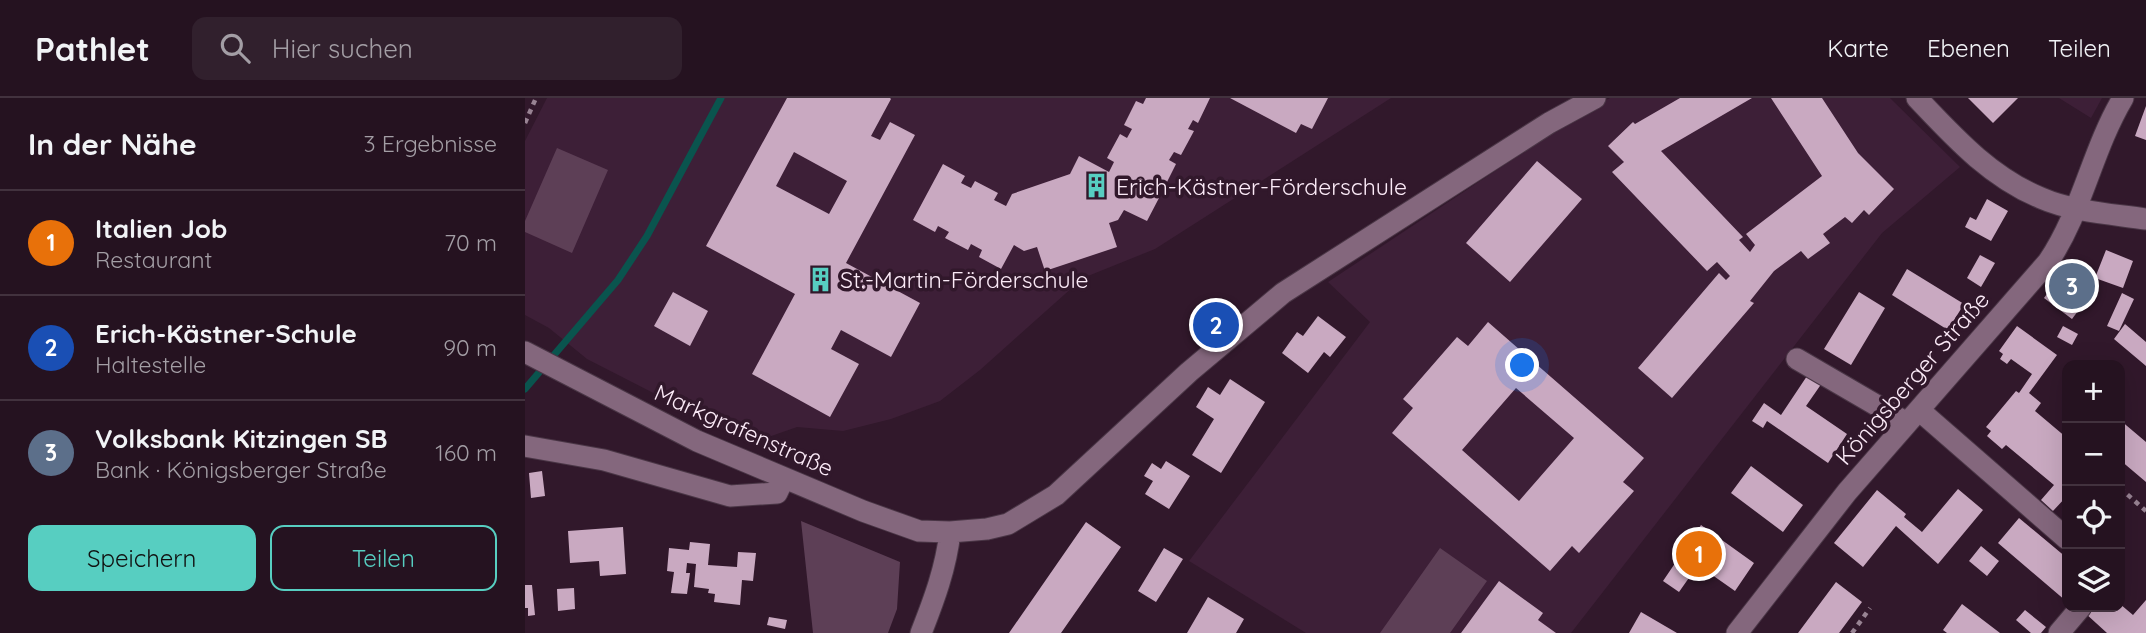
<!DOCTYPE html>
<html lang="de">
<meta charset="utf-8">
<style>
:root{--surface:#251220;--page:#31202d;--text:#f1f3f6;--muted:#a39ea5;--line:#42323e;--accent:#57cec1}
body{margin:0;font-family:Quicksand,sans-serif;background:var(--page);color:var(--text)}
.controls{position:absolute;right:21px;bottom:21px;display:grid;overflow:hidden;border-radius:14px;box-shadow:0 7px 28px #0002}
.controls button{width:63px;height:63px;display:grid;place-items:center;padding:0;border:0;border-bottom:2px solid var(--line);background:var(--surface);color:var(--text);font:35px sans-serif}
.you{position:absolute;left:998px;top:268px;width:24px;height:24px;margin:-18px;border:5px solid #fff;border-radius:50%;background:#1a73e8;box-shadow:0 0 0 10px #1a73e833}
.badge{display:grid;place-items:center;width:46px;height:46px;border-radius:50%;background:var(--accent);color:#fff;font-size:23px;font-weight:700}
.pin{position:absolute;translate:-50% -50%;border:4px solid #fff;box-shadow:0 2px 7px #0006}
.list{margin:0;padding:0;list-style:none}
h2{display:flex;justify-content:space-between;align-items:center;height:91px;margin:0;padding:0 28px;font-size:30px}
h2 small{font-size:23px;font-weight:400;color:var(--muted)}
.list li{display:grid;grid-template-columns:46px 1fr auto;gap:21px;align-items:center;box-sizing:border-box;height:105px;padding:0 28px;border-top:2px solid var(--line)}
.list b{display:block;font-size:26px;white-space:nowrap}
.list p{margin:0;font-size:23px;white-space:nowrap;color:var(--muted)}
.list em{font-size:23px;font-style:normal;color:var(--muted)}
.actions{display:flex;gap:14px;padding:21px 28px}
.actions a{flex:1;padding:16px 0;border:2px solid var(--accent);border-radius:14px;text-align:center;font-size:24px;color:var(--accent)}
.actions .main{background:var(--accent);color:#111}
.icon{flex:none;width:38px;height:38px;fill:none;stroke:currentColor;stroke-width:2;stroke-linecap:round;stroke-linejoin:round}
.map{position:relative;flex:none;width:1621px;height:535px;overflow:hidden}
header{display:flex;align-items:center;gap:42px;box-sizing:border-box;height:98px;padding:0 35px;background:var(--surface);border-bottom:2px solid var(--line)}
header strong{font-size:33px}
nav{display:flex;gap:38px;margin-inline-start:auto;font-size:24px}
.search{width:490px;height:63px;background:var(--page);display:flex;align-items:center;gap:18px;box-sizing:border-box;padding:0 24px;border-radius:14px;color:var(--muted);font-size:26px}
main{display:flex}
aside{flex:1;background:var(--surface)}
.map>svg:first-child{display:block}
</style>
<header>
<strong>Pathlet</strong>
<div class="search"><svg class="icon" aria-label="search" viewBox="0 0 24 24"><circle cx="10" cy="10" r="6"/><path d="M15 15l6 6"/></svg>Hier suchen</div>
<nav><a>Karte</a><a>Ebenen</a><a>Teilen</a></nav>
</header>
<main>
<aside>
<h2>In der Nähe<small>3 Ergebnisse</small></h2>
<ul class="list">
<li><span class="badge" style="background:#e8710a">1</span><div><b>Italien Job</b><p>Restaurant</p></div><em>70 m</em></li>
<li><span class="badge" style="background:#1a4fb4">2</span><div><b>Erich-Kästner-Schule</b><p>Haltestelle</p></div><em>90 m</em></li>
<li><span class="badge" style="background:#5c6f8a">3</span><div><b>Volksbank Kitzingen SB</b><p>Bank · Königsberger Straße</p></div><em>160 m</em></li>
</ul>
<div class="actions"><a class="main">Speichern</a><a>Teilen</a></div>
</aside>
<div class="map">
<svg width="1621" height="535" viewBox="0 0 1621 535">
<rect width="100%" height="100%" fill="#31182b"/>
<path fill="#3d1f37" d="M22,0H866L630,151L558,180L455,272L415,303L366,321L318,333L272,329L226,345L62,261L24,230L0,217V43Z
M1085,0H1365L1435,69L1357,135L1046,535H781L664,463L845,224L803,184L1059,14Z
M1534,0H1577L1566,20Z"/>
<path fill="#5d3f56" d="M32,50L83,72L47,155L0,134V123Z
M276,423L375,464L372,511L363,535H288Z
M915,450L962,483L925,535H855Z"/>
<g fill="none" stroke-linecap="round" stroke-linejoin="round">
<path stroke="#0a544e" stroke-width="7" d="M0,291L93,182L122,138L196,0"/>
</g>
<path fill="#c9a9c1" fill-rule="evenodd" d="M262,0H365L366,1L346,38L355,42L365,24L390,37L321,165L395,205L366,259L316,232L306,251L334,266L305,319L227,276L270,196L181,148ZM269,54L322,83L304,116L251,88Z
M621,0H685L673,25L668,22L663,31L669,33L656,57L649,54L644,62L651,66L639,90L632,86L627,96L634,100L622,123L599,112L593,122L584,125L592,149L520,173L512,149L499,153L489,147L476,171L454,159L457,152L446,146L443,152L420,140L424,134L413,128L410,134L388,122L418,66L440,78L436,85L446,90L450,83L473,95L469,102L481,108L487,96L545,76L554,58L584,74L589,64L582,60L595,36L602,40L607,31L599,27L611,3L618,6Z
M705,0H803L787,31L776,26L771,35Z
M1155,0H1227L1136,53L1218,139L1214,142L1225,154L1230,147L1221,136L1297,78L1246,0H1297L1333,55L1369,91L1344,117L1339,112L1327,125L1320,119L1298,136L1305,145L1283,161L1276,153L1249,173L1225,203L1229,205L1147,300L1113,270L1194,175L1201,182L1205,178L1192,164L1182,173L1087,74L1099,64L1083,48L1108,24L1110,26Z
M1443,0H1493L1468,25Z
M1621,8V42L1610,38Z
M1012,63L1057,101L985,184L941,145Z
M1462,101L1483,113L1466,143L1440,129L1445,119L1451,122Z
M1581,152L1608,163L1598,190L1570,180Z
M1455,157L1470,165L1456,189L1442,180Z
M1542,168L1571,189L1547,221L1519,200Z
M1382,171L1439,206L1423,232L1367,197Z
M148,194L183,213L165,248L129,228Z
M1334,194L1360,210L1326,267L1299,251Z
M1597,195L1609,201L1594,233L1582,228Z
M793,218L821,239L805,259L799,254L783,275L757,255L772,234L778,238Z
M963,224L1119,360L1098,384L1109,393L1054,455L1047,448L1025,473L867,335L888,310L878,301L932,239L943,248ZM991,290L1049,340L994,403L937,352Z
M1600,226L1621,244V268L1589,241Z
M1492,228L1532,257L1504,295L1516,305L1510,313L1542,340V400L1541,399L1528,413L1516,402L1529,387L1481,347L1477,351L1462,338L1466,333L1461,329L1491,293L1494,295L1507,276L1486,261L1482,266L1475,261L1478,256L1474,253Z
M1538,228L1553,236L1547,247L1532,239Z
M1284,275L1297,285L1281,308L1322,336L1303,365L1242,323L1238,330L1227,323L1239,305L1256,317Z
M705,281L740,304L696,375L667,357L689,321L671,309L683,289L695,297Z
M1595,322L1621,344V384L1595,362Z
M641,363L665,378L644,411L620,396L628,383L619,378L627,365L636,371Z
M1226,368L1278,407L1258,434L1206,395Z
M17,373L20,398L6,400L4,375Z
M1433,391L1458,412L1413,466L1371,428L1338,469L1309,445L1352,392L1381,416L1379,419L1397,434Z
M1494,420L1542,460L1541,503L1473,445Z
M561,424L596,449L536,535H484Z
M1176,427L1229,465L1210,493L1173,467L1154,494L1138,483Z
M98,429L101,476L75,478L74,463L45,465L43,433Z
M165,444L185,446L183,467L212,469L213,454L231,455L228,483L217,482L215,507L189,504L190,496L183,495L184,491L169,489L171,466L162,465L161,475H165L162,496L146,495L149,474L142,473L144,450L164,452Z
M1456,448L1474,463L1462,478L1444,463Z
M639,450L658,461L631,504L613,493Z
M974,483L1018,515L1013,522L1031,535H936Z
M1311,484L1337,504L1314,535H1273Z
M0,487H7L10,517L3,518V510H0Z
M49,490L50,511L33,513L32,491Z
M683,499L719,521L711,535H662Z
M1621,502V535H1582L1560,515L1566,509H1595V506L1608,517Z
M1437,506L1475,535H1422L1418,532Z
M1500,512L1521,529L1516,535H1506L1491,522Z
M1116,514L1152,535H1104Z
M244,519L262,522L260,531L242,527Z"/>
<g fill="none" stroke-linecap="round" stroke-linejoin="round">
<defs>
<path id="minor" d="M1392,0C1429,39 1465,79 1516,100C1548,114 1587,116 1621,121
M0,254L172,343L338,413L394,433L425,434L462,431L483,426L531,397L664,274L758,195L1024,25L1070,0
M1272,261L1382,325
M1394,312L1542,441
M0,348L79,362L205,398L252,395L259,380
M396,535C409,502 421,470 425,434
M1212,535L1322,394L1523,164C1557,114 1567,52 1598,0
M1534,535L1556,509"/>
</defs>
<use href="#minor" stroke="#4a3646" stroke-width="23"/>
<path stroke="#988393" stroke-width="4.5" stroke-dasharray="5 5" stroke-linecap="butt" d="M0,25L11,0
M1595,390L1621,413
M1327,535L1345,510"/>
<use href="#minor" stroke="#84677d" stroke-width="21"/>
</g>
<defs>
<symbol id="building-bare" viewBox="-9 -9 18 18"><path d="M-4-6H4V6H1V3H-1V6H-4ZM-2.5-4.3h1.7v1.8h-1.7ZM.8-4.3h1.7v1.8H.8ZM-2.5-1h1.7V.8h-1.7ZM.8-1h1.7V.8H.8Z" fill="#57cec1" stroke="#31182b" stroke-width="2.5" paint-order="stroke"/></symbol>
</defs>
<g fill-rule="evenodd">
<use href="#building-bare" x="554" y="70" width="35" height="35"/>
<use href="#building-bare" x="278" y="164" width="35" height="35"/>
</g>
<g text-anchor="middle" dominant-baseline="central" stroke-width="7" stroke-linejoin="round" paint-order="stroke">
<g font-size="23" fill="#fbeaf7" stroke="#31182b" text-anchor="start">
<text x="591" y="88">Erich-Kästner-Förderschule</text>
<text x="315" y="181">St.-Martin-Förderschule</text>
</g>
<g font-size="23" fill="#fbeaf7" stroke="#31182b">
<text transform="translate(1387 280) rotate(-49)">Königsberger Straße</text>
<text transform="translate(219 332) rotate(24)">Markgrafenstraße</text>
</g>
</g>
</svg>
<div class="controls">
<button>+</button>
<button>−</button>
<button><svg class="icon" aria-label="locate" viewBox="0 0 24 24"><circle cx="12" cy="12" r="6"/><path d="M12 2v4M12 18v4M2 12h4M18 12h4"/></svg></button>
<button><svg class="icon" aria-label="layers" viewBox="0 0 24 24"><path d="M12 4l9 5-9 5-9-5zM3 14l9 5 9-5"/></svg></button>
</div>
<div class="you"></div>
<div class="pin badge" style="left:1174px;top:456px;background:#e8710a">1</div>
<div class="pin badge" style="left:691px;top:227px;background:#1a4fb4">2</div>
<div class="pin badge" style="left:1547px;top:188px;background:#5c6f8a">3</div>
</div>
</main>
